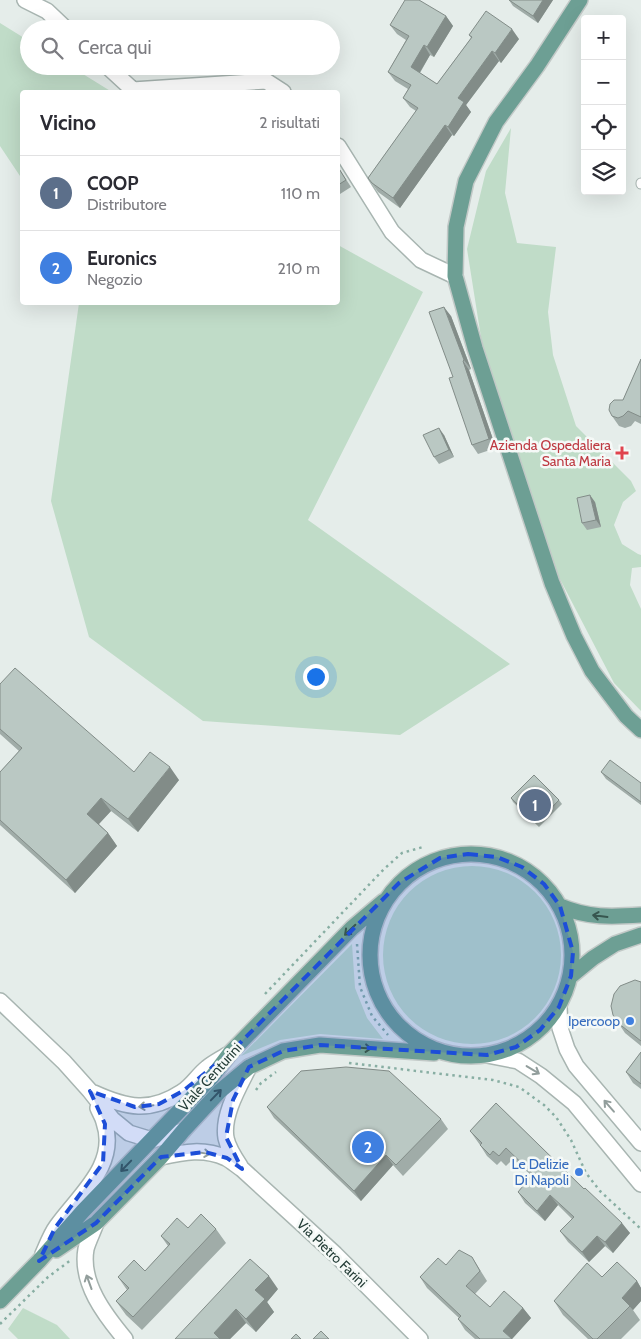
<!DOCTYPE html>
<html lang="it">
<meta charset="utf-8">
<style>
:root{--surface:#fff;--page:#f7f7f7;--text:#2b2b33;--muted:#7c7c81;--line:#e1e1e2;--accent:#111827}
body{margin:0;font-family:Cabin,sans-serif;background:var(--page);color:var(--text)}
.controls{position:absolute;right:15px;top:15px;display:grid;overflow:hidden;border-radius:5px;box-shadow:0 5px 20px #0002}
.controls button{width:45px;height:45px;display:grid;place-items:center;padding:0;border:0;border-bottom:1px solid var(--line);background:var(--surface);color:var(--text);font:25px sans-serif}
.you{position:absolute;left:315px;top:676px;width:18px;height:18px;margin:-12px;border:4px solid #fff;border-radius:50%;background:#1a73e8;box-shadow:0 0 0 8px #1a73e833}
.badge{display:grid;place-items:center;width:32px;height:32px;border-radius:50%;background:var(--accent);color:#fff;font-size:16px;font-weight:700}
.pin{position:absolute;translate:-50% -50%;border:2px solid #fff;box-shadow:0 1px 5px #0006}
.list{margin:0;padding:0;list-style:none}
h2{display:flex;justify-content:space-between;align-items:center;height:65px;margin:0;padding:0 20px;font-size:21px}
h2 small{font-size:16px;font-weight:400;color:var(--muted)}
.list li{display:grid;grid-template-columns:32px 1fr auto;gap:15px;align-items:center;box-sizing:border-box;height:75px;padding:0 20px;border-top:1px solid var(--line)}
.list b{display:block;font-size:19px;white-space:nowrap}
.list p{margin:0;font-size:16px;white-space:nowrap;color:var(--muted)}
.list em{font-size:16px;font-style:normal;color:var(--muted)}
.icon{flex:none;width:28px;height:28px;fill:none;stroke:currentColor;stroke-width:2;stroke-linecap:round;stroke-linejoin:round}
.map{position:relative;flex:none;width:641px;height:1339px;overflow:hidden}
.search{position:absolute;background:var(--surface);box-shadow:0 5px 20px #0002;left:20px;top:20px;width:320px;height:55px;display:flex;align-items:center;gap:12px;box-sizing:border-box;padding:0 18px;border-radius:28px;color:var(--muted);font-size:19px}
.panel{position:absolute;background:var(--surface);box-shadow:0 5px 20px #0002;left:20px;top:90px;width:320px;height:215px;border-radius:5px}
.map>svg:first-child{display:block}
</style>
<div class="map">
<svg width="641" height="1339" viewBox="0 0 641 1339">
<rect width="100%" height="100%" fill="#e5edea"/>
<path fill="#c0dcc8" d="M0,23L29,41V66H70L112,92H22V179L0,146Z
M511,128L505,193L517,243L556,247L548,312L553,355L576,426L631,481L636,491L623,502L614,525L622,544L638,554L641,555V567L632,568L630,585L641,609V711L614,683L536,533L490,394L467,249L486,171Z
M338,245L423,292L308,520L510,664L400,735L203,721L89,637L51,501L79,303L338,302Z
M383 955a89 89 0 1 1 178 0a89 89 0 1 1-178 0Z
M352,944L355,988L367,1018L383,1039L320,1034L280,1040L241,1056Z
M23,1308L57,1325L70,1339H18L8,1329Z"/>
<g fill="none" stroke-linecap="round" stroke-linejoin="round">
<defs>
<path id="service" d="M641,184V183"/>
<path id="minor" d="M25,0L47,11L66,29
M107,66L133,90L266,81L283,92
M338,146L392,232L421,260L455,276
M0,1001L64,1062L90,1091L112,1119L129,1133L152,1140L183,1131
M94,1093C127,1108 150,1113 182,1092C192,1086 198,1075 207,1068C213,1063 221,1059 227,1055
M161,1157C184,1152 204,1148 226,1158C232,1161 237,1166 242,1169L335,1254L420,1339
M240,1166C234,1157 228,1148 226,1138C222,1115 239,1087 249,1067
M96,1223C93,1232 88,1241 86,1249C80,1283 105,1315 125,1339
M43,1254C47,1245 51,1234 57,1226C78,1196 119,1165 104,1122C103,1117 100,1113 98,1108"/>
<path id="tertiary" d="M559,1007L560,1028L567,1049L576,1066L641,1143
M487,1055L518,1061L541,1076L574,1103L641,1184"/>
<path id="primary" d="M580,0L537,66L496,122L466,181L456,227L455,276L475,348L552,583L574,636L592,671L626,716L641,730
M370 955a101 101 0 1 1 202 0a101 101 0 1 1-202 0Z
M560,906C588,918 611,917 641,915
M571,976L593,958L615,944L641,935
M56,1250L96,1223L161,1157L183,1131L220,1091L249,1067L283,1051L320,1045L434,1053
M0,1301L39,1261L83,1211L212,1077L230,1053L352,928L384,901"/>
</defs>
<use href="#service" stroke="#a8b5b1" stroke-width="11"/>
<use href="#minor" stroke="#a8b5b1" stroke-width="18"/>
<use href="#tertiary" stroke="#a8b5b1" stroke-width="18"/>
<use href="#primary" stroke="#c2c9c7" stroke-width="18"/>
<path stroke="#88aea3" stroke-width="2.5" stroke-dasharray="2.5 4" stroke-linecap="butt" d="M357,944L360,987L372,1016L388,1035
M265,994L384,869L402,853L423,847
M349,1063L493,1080L519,1087L544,1105L556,1117L571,1140L586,1173L600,1191L641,1229
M256,1090L261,1083L276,1072
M0,1324L48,1277L71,1260"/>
<use href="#service" stroke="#fff" stroke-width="9"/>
<use href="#minor" stroke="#fff" stroke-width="15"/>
<use href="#tertiary" stroke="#fff" stroke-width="15"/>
<use href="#primary" stroke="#6d9f94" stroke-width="15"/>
</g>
<path fill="#a0aca8" d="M509,0H553L538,23L513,6Z
M446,16L453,26L434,57L430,55L420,73L437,84L471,38L469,35L519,39L501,63L499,61L466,105L471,112L454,136L452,135L400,208L378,192L368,178L416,111L410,107L403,98L408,89L395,81L388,72L406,40L397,34L390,25Z
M338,167L351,187L340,194L338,191Z
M451,316L471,369L469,370L496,448L478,454L472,445L453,377Z
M641,359V424L635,421L631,426L625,428L619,426L612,416L623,400Z
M444,435L454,457L439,464L434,457Z
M595,502L601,527L587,530L582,523Z
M0,684L134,772L179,780L138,832L111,811L99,824L108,833L117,846L75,893L0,825V772L19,751L0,734Z
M601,772L641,783V805L606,779Z
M511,798L559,800L562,804L539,827L513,802Z
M641,982V1046L625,1033L613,1015Z
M641,1052V1089L633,1083L626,1072Z
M496,1103L630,1233L613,1253L605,1246L589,1262L568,1242L560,1231L572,1219L558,1205L545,1221L525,1203L518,1192L532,1176L513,1159L506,1166L501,1161L497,1165L487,1156L480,1145L470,1131Z
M267,1107L441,1119L448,1129L403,1176L393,1165L361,1201L274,1118Z
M188,1228L216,1229L226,1243L142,1330L126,1315L116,1301L127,1290L118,1277L145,1271L168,1246L161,1236Z
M472,1257L487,1281L475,1294L490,1307L523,1308L531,1318L512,1339H475L465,1330L458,1319L459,1318L427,1288L420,1277L446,1265Z
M602,1277L637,1281L641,1288V1301L633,1310L640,1320L621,1339H588L563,1315L554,1301Z
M278,1289L267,1302L274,1312L256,1332L246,1323L230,1339H175Z"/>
<path fill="#828c88" d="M543,0H553L538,23L533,16Z
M446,16L453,26L434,57L427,47Z
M512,29L519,39L501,63L495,53Z
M424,45L430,55L417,77L411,67Z
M492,51L499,61L466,105L471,112L454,136L448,127L458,98Z
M445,125L452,135L400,208L393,198Z
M444,307L451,316L471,369L464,360Z
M463,361L469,370L496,448L489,439Z
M439,428L444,435L454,457L449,450Z
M590,495L595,502L601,527L596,520Z
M170,767L179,780L138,832L128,819Z
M101,798L111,811L96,827L87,814Z
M108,833L117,846L75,893L66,880Z
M386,1155L393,1165L361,1201L354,1191Z
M550,1195L558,1205L545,1221L537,1211Z
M622,1223L630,1233L613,1253L605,1242Z
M597,1236L605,1246L589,1262L582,1252Z
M269,1276L278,1289L267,1302L274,1312L256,1332L246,1319L255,1290Z
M637,1281L641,1288V1301L633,1310L622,1298Z
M523,1308L531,1318L512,1339L503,1331Z
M236,1309L246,1323L230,1339H217L214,1333Z"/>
<path fill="#bac8c3" stroke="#828c88" d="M405,0H419L446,16L427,47L424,45L411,67L437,84L472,37L469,35L486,11L512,29L495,53L492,51L458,98L464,102L448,127L445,125L393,198L372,183L368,178L418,108L403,98L411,85L388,72L409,36L390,25Z
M509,0H543L533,16Z
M338,167L346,180L338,185Z
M444,307L464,360L463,361L489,439L472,445L449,378L453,377L429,312Z
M641,359V417L628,411L623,416L618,418L612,416L609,410L610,404L614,400H623Z
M439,428L449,450L434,457L423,435Z
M590,495L596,520L582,523L577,498Z
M15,668L134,772L150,752L170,767L128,819L101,798L87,814L108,833L66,880L0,820V772L22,748L0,729V684Z
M610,760L641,783V802L601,772Z
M534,775L559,800L537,823L511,798Z
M635,980L641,982V1041L618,1023L613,1015L611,1006L614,994L620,986Z
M641,1052V1084L626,1072Z
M346,1067L389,1071L441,1119L396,1165L386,1155L354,1191L267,1107L301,1071Z
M496,1103L584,1189L585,1188L622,1223L605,1242L597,1236L582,1252L560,1231L574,1217L550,1195L537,1211L518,1192L533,1174L506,1148L499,1156L493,1151L490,1155L480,1145L482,1143L470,1131Z
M201,1214L216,1229L133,1317L116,1301L129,1288L118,1277L134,1260L145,1271L170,1244L161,1236L177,1218L188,1228Z
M459,1250L472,1257L480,1271L466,1286L490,1307L504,1291L523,1308L503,1331L512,1339H480L458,1319L461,1316L420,1277L438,1258L446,1265Z
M250,1259L269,1276L255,1290L265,1299L246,1319L236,1309L214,1333L220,1339H175Z
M617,1262L637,1281L622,1298L630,1306L597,1339H593L554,1301L587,1263L602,1277Z
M321,1331L329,1339H313Z
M296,1334L301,1339H291Z"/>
<defs><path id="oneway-shaft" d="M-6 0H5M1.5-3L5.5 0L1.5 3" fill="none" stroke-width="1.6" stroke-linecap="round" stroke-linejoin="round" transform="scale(1.25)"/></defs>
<g stroke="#37564f">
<use href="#oneway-shaft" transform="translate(600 916) rotate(-173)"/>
<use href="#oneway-shaft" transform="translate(350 930) rotate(136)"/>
<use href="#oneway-shaft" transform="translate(364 1048) rotate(4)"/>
<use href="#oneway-shaft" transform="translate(216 1095) rotate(-46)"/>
<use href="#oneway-shaft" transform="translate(126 1166) rotate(134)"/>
</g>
<g stroke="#929e9c">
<use href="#oneway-shaft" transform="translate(533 1070) rotate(31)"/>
<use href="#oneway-shaft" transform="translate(146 1106) rotate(174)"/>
<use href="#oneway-shaft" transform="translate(609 1106) rotate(-131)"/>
<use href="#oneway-shaft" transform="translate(203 1153) rotate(8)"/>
<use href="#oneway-shaft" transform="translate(89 1282) rotate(-110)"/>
</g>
<path fill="#1d4ed8" fill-opacity="0.2" stroke="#1d4ed8" stroke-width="4" stroke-dasharray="10 6" stroke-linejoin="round" d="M468,854L497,857L522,867L544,884L560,906L573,952L571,976L559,1007L540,1030L516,1047L487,1055L320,1045L283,1051L249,1067L233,1100L226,1137L242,1169L227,1158L205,1152L161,1157L96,1223L39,1261L55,1228L103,1163L105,1124L90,1091L135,1107L159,1104L183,1091L230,1053L399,883L440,858Z"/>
<path fill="#e0444e" stroke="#f5f9f7" stroke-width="2" d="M619.5 445.5h5v5h5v5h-5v5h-5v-5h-5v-5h5z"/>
<g fill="#3f7fe0" stroke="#f5f9f7" stroke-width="2">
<circle cx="630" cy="1021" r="5"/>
<circle cx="579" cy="1172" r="5"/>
</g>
<g text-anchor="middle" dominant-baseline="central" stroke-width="5" stroke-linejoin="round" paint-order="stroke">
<g font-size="14" fill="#be3a42" stroke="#f5f9f7" text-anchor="end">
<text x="611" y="445">Azienda Ospedaliera<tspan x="611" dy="16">Santa Maria</tspan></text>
</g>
<g font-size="14" fill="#366cbe" stroke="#f5f9f7" text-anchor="end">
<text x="620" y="1021">Ipercoop</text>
<text x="569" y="1164">Le Delizie<tspan x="569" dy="16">Di Napoli</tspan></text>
</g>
<g font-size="14" fill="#253e38" stroke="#f5f9f7">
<text transform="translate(210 1077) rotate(-48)">Viale Centurini</text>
<text transform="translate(332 1253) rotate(44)">Via Pietro Farini</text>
</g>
</g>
</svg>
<div class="controls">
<button>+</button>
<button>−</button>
<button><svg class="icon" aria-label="locate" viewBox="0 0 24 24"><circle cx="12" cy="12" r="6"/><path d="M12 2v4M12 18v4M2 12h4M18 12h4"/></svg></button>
<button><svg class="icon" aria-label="layers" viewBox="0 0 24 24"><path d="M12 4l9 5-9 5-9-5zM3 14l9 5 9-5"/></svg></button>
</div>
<div class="you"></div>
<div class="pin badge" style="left:535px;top:805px;background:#5c6f8a">1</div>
<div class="pin badge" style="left:368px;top:1147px;background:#3f7fe0">2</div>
<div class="search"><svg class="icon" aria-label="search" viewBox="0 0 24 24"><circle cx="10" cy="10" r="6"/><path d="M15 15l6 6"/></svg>Cerca qui</div>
<section class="panel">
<h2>Vicino<small>2 risultati</small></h2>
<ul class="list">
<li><span class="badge" style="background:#5c6f8a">1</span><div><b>COOP</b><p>Distributore</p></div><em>110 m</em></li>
<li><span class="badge" style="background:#3f7fe0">2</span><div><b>Euronics</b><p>Negozio</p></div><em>210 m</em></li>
</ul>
</section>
</div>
